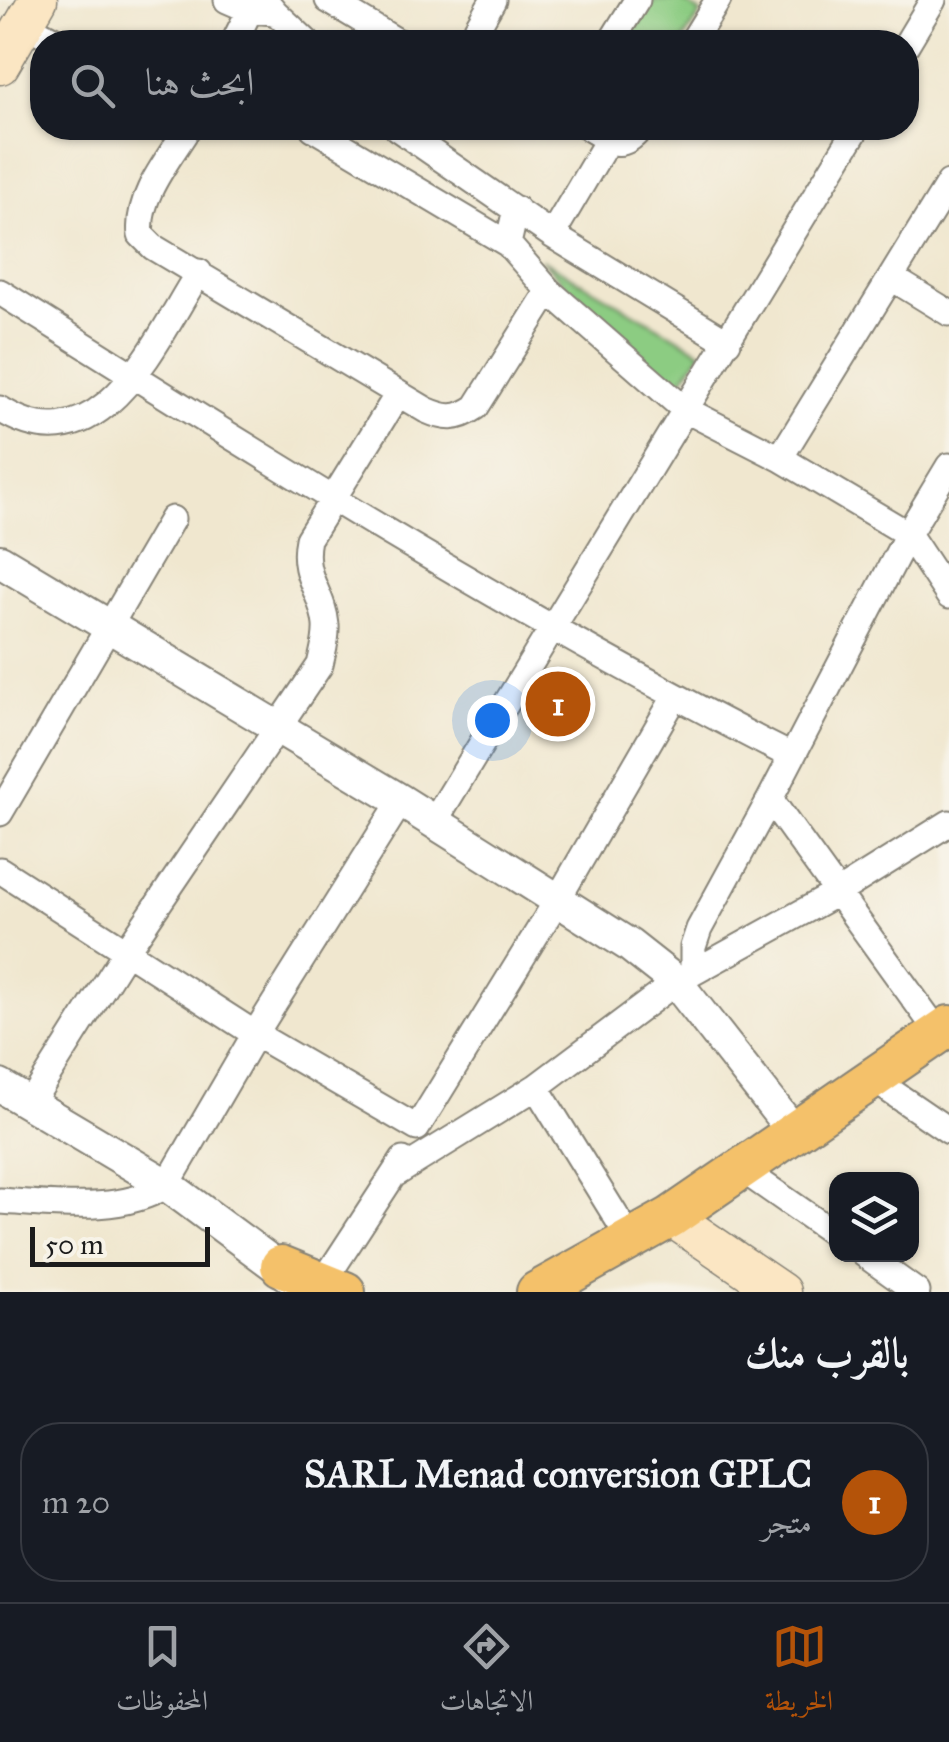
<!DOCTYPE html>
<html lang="ar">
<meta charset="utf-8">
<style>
:root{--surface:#171b24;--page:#242831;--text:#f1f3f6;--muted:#9ea1a6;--line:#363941;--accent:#b45309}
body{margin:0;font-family:"IM FELL Great Primer",Amiri,serif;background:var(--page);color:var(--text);direction:rtl}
.controls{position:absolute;right:30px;bottom:30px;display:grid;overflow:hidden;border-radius:20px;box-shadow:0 2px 8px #0004}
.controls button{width:90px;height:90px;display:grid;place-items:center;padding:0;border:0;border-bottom:2px solid var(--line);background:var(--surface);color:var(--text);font:50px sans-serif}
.scale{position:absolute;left:30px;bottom:25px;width:180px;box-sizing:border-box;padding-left:10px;border:5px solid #1c1c1c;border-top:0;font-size:28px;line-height:35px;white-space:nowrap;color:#1c1c1c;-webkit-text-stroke:8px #f7f3e8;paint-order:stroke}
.you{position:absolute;left:492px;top:720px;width:35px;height:35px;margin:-25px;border:8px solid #fff;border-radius:50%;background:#1a73e8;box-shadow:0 0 0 15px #1a73e833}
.badge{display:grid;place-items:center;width:65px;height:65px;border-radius:50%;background:var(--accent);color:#fff;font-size:32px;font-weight:700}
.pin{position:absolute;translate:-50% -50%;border:5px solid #fff;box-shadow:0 2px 10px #0006}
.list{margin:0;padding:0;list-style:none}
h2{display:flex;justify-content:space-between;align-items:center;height:130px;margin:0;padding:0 40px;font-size:42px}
h2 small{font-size:32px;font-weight:400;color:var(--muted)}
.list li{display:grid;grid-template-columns:65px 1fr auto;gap:30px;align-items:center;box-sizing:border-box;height:160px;margin:0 20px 20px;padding:0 20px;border:2px solid var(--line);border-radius:40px}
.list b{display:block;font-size:38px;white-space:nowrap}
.list p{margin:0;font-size:32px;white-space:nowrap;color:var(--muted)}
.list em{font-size:32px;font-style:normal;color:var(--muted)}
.icon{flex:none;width:55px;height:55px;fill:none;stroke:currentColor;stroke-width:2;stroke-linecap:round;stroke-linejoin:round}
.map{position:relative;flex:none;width:949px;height:1292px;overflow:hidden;direction:ltr}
.search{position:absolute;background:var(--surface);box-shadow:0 2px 8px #0004;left:30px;right:30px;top:30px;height:110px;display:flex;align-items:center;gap:25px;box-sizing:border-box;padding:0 35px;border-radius:40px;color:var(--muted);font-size:38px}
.sheet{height:310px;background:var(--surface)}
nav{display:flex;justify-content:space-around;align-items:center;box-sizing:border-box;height:140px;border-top:2px solid var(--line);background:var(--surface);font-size:28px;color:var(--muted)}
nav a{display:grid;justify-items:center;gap:5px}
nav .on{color:var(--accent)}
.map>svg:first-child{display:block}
</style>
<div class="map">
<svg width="949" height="1292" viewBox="0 0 949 1292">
<rect width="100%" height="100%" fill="#f7f3e8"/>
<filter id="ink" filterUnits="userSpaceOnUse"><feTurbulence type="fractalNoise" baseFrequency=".01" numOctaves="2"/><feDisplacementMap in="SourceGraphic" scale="20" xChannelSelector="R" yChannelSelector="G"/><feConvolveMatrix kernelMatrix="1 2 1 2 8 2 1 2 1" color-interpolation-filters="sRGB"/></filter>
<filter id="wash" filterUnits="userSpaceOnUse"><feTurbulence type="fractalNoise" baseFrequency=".0048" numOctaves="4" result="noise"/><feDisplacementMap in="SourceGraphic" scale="40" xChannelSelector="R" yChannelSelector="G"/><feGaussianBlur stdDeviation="2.25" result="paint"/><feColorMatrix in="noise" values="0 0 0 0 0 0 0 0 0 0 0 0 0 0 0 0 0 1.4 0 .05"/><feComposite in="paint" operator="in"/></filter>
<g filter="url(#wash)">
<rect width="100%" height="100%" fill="#f0e7cf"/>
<path fill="#8ccc82" stroke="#54744f" stroke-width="2.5" d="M653,0H681L701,13L682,42H626Z
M541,259L702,352L671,395Z"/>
</g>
<g filter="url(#ink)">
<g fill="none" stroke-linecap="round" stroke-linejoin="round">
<defs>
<path id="minor" d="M227,0L250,10L275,12L265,0
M328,0L398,42
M275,12L307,42
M24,24L59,42
M234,42L250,10
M469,42L493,0
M611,42L637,0
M692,42L718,0
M906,45L933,0
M188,128C169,159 136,197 141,235L153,247L426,410C446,419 457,420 476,407L549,291
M313,128L508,244
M397,128L552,235L728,342
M589,128C612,142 621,152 641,128
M516,209L508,244L549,291L684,409L780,458L908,534L949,596
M552,235L608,140
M892,278L949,313
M0,292C259,455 518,618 791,756
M0,409C101,473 155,341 199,272
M780,458L949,183
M770,799L908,534L949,466
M0,813L172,519
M434,822L857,128
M0,870L255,1034L417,1128L558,899L675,697
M693,972V947L699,929L770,799L938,1032
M873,1079L949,1131
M536,1087L630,1239
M30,1104L125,953L320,665C323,651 327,639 326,625C323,591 300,577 308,539L398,394
M740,1168L836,1235
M397,1173L536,1087L676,982L837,893L949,823
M0,1201C53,1204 120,1215 167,1185L255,1034L401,801
M864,1254L917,1292
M324,1281L403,1160"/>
<path id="tertiary" d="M0,561L401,801L629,945L676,982L793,1131
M0,1086L167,1185L298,1282"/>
<path id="secondary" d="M0,65L38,0
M671,1217L781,1292"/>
<path id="primary" d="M281,1266L345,1292
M537,1292L671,1217L949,1026"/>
</defs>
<use href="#minor" stroke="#868276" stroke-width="29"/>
<use href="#tertiary" stroke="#868276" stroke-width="36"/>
<use href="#secondary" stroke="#868276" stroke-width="41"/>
<use href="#primary" stroke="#868276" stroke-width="44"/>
<use href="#minor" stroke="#fff" stroke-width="25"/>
<use href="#tertiary" stroke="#fff" stroke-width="32"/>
<use href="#secondary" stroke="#fbe6c3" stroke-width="38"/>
<use href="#primary" stroke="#f4c16a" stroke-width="40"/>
</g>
</g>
</svg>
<div class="controls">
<button><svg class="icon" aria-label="layers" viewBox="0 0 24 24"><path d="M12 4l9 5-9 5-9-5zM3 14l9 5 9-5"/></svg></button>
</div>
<div class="scale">50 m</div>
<div class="you"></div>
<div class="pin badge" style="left:558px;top:704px">1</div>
<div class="search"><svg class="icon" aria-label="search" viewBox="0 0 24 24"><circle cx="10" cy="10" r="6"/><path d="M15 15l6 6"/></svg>ابحث هنا</div>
</div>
<section class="sheet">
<h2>بالقرب منك<small></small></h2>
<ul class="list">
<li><span class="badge">1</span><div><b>SARL Menad conversion GPLC</b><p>متجر</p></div><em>20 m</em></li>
</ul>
</section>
<nav>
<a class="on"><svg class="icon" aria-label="map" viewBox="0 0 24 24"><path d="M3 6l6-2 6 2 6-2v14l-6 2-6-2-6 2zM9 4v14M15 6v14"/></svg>الخريطة</a>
<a><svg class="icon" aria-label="directions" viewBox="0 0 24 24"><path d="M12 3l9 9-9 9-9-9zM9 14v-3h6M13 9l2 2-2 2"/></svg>الاتجاهات</a>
<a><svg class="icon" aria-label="saved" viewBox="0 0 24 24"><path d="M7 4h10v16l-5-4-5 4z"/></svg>المحفوظات</a>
</nav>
